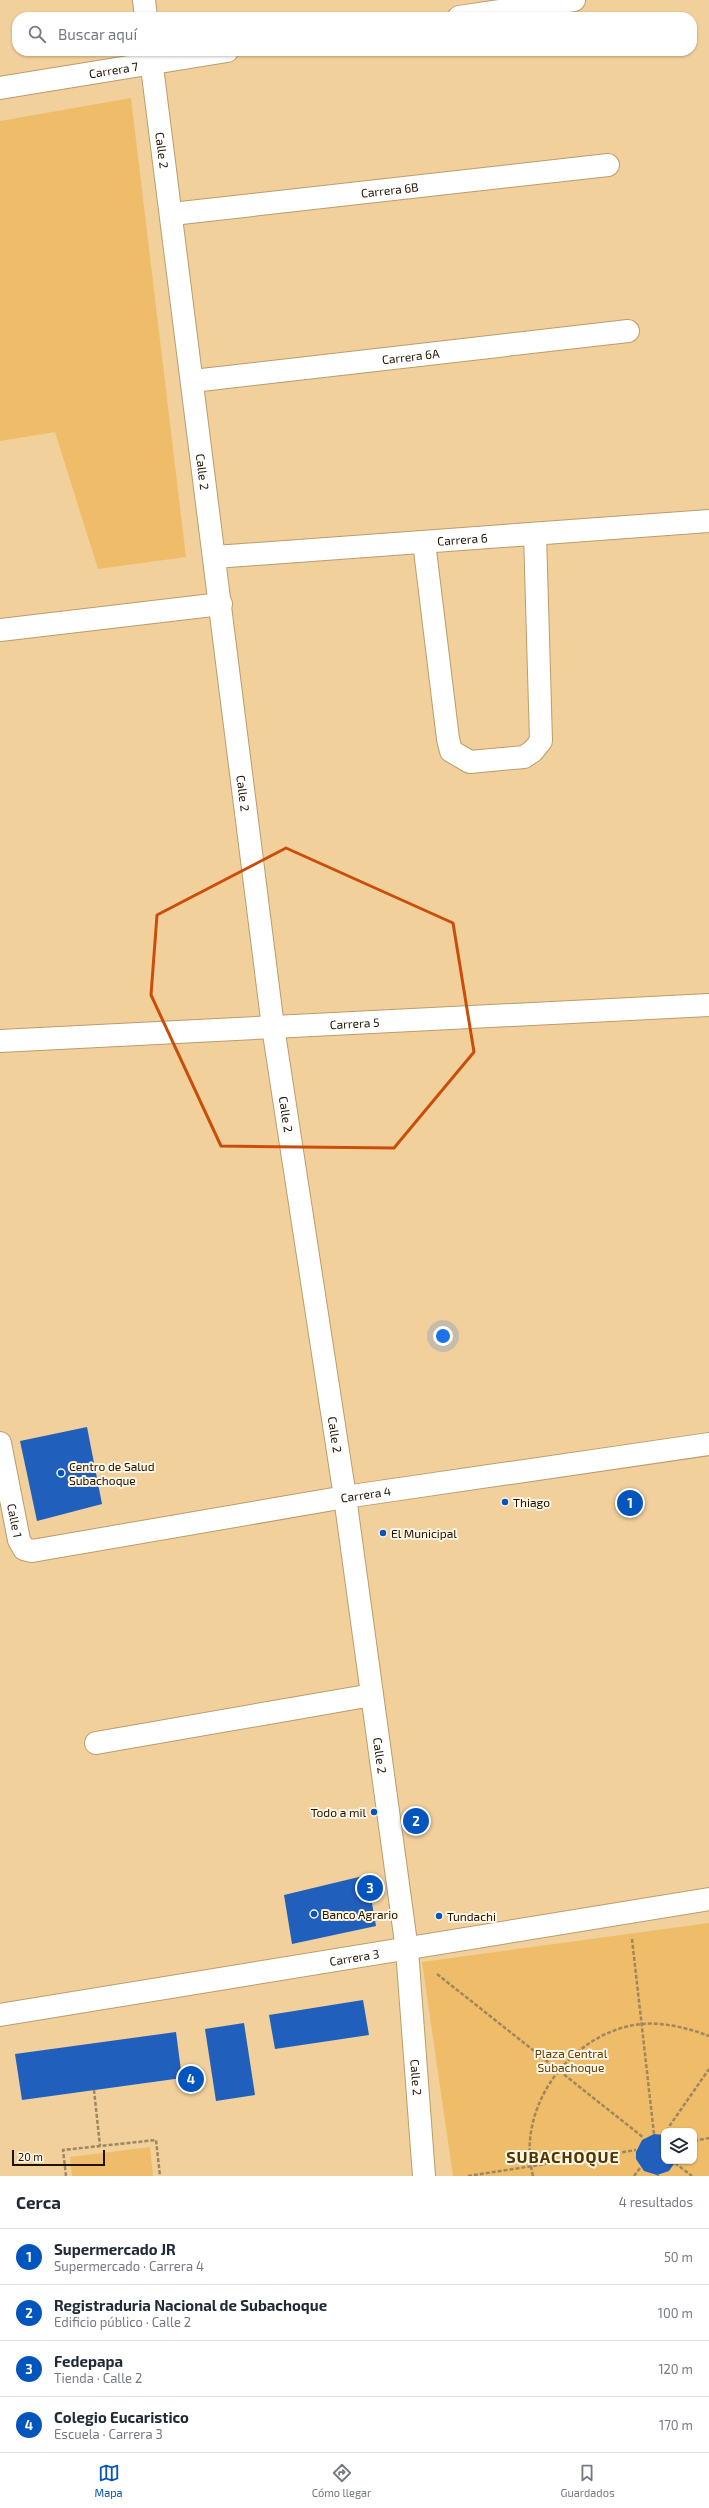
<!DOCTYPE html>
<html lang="es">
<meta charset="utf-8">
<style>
:root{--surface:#fff;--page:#f6f6f7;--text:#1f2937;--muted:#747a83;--line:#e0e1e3;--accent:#0355be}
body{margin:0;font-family:"Exo 2",sans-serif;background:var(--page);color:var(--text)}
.controls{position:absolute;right:12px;bottom:12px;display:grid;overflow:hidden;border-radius:8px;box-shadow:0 1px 3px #0004}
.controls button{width:36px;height:36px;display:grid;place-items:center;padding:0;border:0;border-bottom:1px solid var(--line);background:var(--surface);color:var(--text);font:20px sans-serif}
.scale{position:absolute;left:12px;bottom:10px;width:93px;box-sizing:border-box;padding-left:4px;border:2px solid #1f1301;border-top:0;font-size:11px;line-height:14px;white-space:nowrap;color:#1f1301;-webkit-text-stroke:3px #fff5e5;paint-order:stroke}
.you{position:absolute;left:443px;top:1336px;width:14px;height:14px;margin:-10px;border:3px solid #fff;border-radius:50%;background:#1a73e8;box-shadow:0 0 0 6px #1a73e833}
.badge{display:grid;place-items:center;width:26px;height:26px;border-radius:50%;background:var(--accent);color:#fff;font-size:13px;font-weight:700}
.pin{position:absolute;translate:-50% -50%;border:2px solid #fff;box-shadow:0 1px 4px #0006}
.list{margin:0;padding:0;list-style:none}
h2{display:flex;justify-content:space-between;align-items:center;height:52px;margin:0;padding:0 16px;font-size:17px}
h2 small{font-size:13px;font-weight:400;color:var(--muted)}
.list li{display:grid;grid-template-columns:26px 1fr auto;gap:12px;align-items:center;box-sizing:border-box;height:56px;padding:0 16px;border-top:1px solid var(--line)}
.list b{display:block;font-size:15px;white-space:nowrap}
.list p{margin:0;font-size:13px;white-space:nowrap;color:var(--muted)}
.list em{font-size:13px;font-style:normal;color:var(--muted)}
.icon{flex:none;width:22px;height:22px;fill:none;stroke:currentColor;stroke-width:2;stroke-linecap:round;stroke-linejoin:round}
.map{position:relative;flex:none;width:709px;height:2176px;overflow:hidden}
.search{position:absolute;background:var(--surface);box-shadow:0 1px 3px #0004;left:12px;right:12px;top:12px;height:44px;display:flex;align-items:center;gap:10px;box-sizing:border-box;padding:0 14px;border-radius:16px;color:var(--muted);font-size:15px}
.sheet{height:276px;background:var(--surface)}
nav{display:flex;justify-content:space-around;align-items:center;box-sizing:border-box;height:56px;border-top:1px solid var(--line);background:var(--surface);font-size:11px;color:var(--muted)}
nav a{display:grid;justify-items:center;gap:2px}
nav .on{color:var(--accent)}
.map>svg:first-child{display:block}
</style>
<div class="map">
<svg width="709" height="2176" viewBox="0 0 709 2176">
<rect width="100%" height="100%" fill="#f1d09c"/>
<path fill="#efbd69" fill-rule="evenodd" d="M131,98L186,557L98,569L55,432L0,441V121Z
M709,1923V2176H453L422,1962ZM664,2131H694V2161H664Z
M150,2147L153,2176H72L70,2157Z"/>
<path fill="#215fbc" d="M87,1427L102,1504L37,1521L20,1441Z
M367,1875L376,1926L292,1944L284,1895Z
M363,2000L369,2035L275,2049L269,2015Z
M244,2023L255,2095L216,2101L205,2029Z
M176,2032L182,2078L22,2100L15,2054Z
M654,2134L664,2135V2161H676L669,2171L657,2175L644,2171L636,2159V2152L642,2140Z"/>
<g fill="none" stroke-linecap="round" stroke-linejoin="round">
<defs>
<g id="minor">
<path d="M144,0L146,17"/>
<path d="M459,17L574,0"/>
<path id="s1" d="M150,51L273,1027L345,1497L407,1950L424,2176"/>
<path id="s2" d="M0,88L227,51"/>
<path id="s3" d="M172,214L608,165"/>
<path id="s4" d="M193,381L628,331"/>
<path d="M424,542L448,739L451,751L470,762L524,757L533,751L541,741L535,534"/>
<path id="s5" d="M215,557L709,521"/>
<path d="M0,630L221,604"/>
<path id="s6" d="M0,1041L709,1005"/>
<path id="s7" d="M0,1443L19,1540L24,1549L32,1551L345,1497L709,1444"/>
<path d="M96,1743L372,1695"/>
<path id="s8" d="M0,2015L709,1899"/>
</g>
</defs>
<use href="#minor" stroke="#bc9c6b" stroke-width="24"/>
<path stroke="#9f865f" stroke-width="2.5" stroke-dasharray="4 2" stroke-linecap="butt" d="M632,1939L654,2134
M437,1974L644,2138
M94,2090L100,2146
M666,2131L709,2069
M663,2135L664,2134
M694,2141L709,2138
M675,2163L692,2176
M658,2175V2176
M66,2176L63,2150L156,2140L160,2176
M468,2176L636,2150
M533,2176C515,2107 571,2032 641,2024C664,2022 688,2028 709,2036
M634,2176L640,2168"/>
<use href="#minor" stroke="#fff" stroke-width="22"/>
</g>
<path fill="none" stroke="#ca4e0a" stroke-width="3" stroke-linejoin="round" d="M286,848L453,923L474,1052L394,1148L221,1146L151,995L157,915Z"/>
<g fill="#0355be" stroke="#fff5e5" stroke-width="1.5">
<circle cx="61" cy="1473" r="4"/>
<circle cx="505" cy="1502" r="4"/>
<circle cx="383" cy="1533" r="4"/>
<circle cx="374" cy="1812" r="4"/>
<circle cx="314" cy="1914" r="4"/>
<circle cx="439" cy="1916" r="4"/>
</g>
<g text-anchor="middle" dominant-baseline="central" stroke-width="4" stroke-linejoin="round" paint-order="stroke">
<g font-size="12" fill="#1f1301" stroke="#fff5e5">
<text stroke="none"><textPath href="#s2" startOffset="115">Carrera 7</textPath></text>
<text stroke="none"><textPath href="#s1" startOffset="100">Calle 2</textPath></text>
<text stroke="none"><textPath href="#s3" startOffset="219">Carrera 6B</textPath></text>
<text stroke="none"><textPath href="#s4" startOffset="219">Carrera 6A</textPath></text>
<text stroke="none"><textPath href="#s1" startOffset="424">Calle 2</textPath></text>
<text stroke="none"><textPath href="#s5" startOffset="248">Carrera 6</textPath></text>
<text stroke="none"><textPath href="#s1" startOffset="748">Calle 2</textPath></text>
<text stroke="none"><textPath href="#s6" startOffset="355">Carrera 5</textPath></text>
<text stroke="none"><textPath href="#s1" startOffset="1072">Calle 2</textPath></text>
<text stroke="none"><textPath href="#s1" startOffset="1396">Calle 2</textPath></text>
<text stroke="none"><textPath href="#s7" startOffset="456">Carrera 4</textPath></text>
<text stroke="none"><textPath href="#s7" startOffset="79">Calle 1</textPath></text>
<text stroke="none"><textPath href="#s1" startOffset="1720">Calle 2</textPath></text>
<text stroke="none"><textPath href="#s8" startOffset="359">Carrera 3</textPath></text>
<text stroke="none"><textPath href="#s1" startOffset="2044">Calle 2</textPath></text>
</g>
<g font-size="12" fill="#1f1301" stroke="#fff5e5" text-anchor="start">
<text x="69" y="1466">Centro de Salud<tspan x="69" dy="14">Subachoque</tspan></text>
<text x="513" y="1502">Thiago</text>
<text x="391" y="1533">El Municipal</text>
<text x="366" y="1812" text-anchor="end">Todo a mil</text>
<text x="322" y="1914">Banco Agrario</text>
<text x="447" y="1916">Tundachi</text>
</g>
<g font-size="12" fill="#5c400a" stroke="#fff5e5">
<text x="571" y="2053">Plaza Central<tspan x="571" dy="14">Subachoque</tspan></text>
</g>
<g font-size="16" font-weight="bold" letter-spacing="1" fill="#513600" stroke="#fff5e5">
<text x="563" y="2156">SUBACHOQUE</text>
</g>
</g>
</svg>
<div class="controls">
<button><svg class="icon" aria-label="layers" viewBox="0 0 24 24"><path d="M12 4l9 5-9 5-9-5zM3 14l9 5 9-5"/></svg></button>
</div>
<div class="scale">20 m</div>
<div class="you"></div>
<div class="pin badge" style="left:630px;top:1503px">1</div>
<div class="pin badge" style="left:416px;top:1821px">2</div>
<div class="pin badge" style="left:370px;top:1888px">3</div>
<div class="pin badge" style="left:191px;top:2079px">4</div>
<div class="search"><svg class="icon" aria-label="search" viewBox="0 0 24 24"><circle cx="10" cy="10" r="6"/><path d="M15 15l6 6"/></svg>Buscar aquí</div>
</div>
<section class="sheet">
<h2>Cerca<small>4 resultados</small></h2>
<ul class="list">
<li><span class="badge">1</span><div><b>Supermercado JR</b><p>Supermercado · Carrera 4</p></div><em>50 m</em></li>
<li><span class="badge">2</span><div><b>Registraduria Nacional de Subachoque</b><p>Edificio público · Calle 2</p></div><em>100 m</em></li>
<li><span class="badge">3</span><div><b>Fedepapa</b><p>Tienda · Calle 2</p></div><em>120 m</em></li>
<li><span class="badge">4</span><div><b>Colegio Eucaristico</b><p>Escuela · Carrera 3</p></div><em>170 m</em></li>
</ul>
</section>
<nav>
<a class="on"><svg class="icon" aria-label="map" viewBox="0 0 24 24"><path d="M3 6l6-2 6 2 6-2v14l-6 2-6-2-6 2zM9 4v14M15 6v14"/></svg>Mapa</a>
<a><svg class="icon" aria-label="directions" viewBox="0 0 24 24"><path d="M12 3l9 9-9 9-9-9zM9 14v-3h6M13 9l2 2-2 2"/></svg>Cómo llegar</a>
<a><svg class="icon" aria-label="saved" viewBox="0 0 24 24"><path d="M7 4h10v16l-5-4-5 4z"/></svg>Guardados</a>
</nav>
